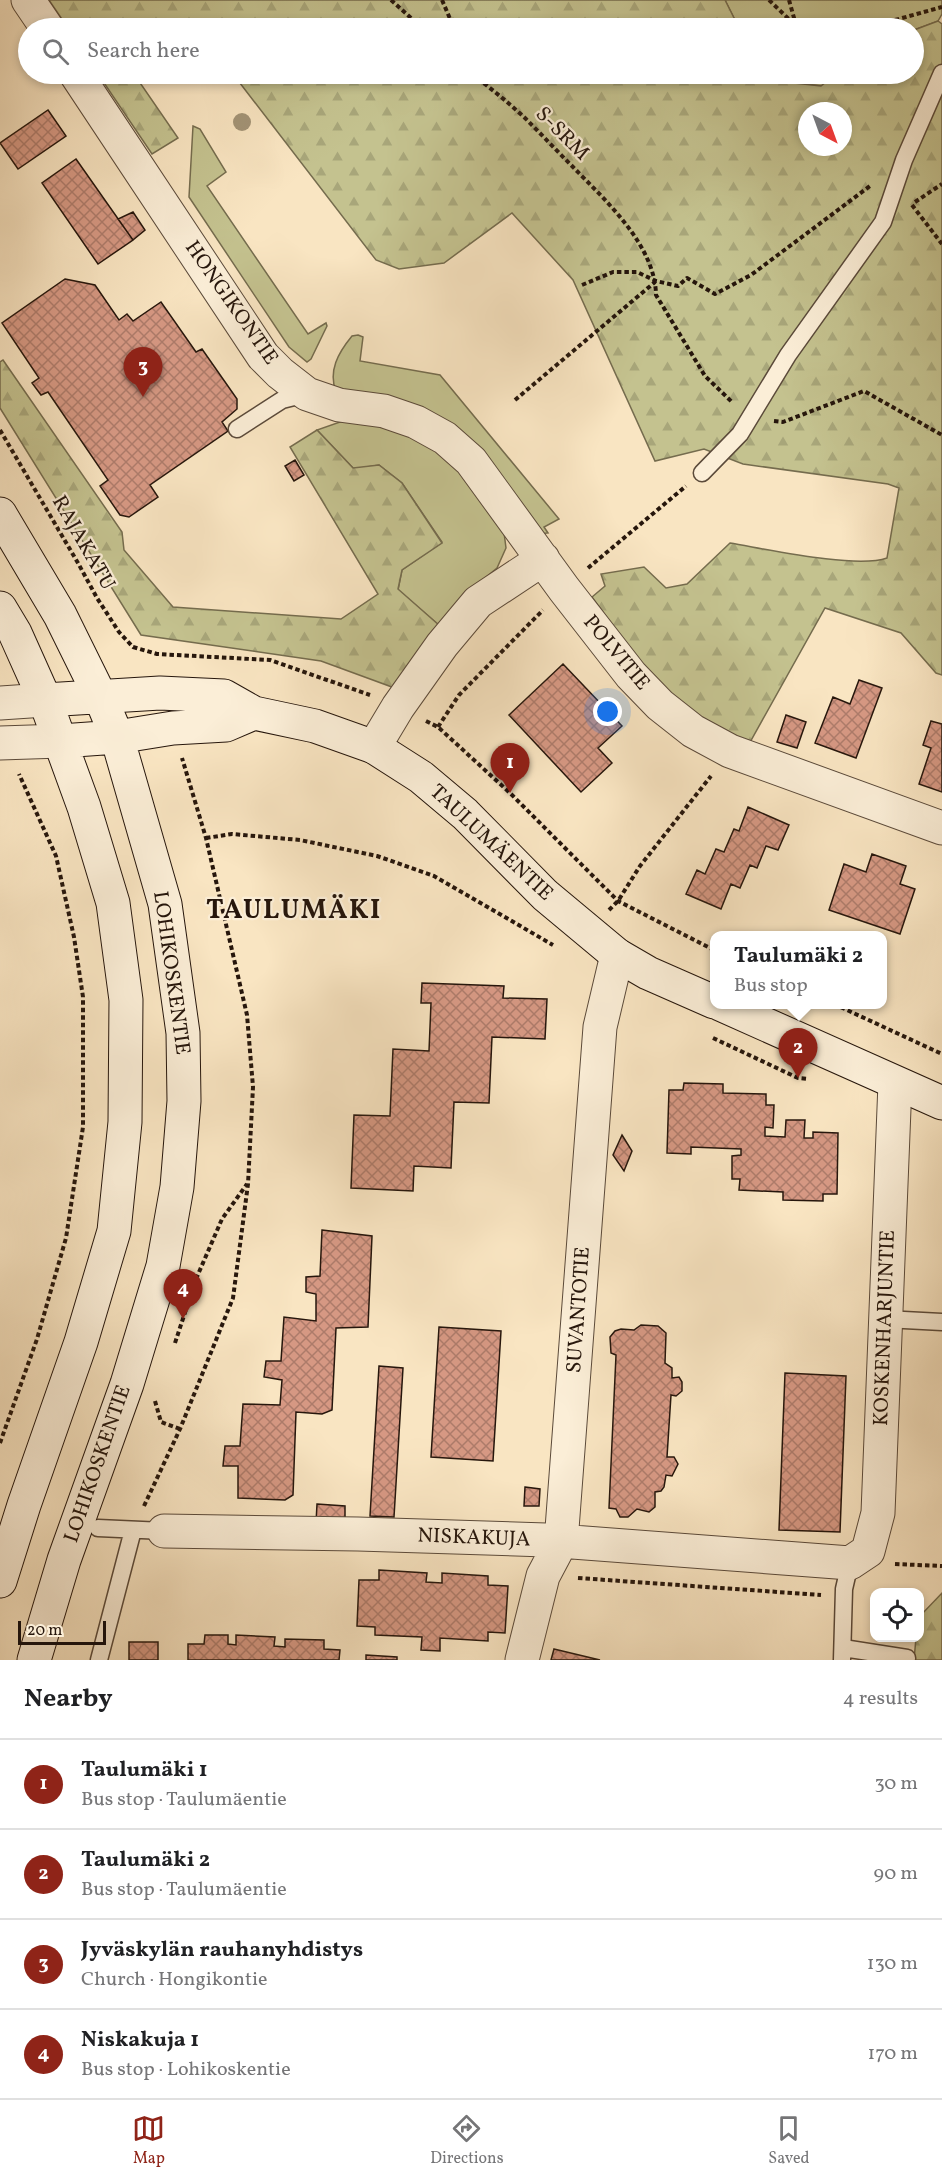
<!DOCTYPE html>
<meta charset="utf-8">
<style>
:root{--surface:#fff;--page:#f6f6f6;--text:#202124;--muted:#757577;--line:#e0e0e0;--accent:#8f2418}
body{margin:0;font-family:Vollkorn,serif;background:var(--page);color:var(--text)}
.controls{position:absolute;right:18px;bottom:18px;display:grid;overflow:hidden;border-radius:12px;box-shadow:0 3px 9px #0003}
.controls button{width:54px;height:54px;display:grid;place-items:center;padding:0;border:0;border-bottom:2px solid var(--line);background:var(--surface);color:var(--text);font:30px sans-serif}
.compass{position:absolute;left:798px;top:102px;width:54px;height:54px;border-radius:50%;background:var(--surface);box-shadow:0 3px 9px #0003;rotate:139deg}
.scale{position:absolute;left:18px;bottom:15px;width:88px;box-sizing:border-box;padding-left:6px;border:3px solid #26160c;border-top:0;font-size:16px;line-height:21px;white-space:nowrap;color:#26160c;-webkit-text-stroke:4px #fbeed7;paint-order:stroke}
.you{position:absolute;left:608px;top:712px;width:21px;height:21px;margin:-15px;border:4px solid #fff;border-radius:50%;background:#1a73e8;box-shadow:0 0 0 9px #1a73e833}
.badge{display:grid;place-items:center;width:39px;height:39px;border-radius:50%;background:var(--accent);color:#fff;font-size:20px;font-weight:700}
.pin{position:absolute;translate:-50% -50px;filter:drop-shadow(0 2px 3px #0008)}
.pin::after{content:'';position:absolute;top:32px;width:21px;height:18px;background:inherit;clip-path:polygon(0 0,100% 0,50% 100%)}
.popup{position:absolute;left:710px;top:931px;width:177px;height:78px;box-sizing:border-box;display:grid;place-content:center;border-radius:12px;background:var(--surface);filter:drop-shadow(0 2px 4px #0005);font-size:20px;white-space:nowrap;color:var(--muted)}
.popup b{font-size:22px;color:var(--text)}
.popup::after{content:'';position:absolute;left:50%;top:100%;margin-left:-12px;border:12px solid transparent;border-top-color:var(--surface)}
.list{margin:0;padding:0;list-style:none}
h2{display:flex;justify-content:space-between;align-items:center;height:78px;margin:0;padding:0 24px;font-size:26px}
h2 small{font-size:20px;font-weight:400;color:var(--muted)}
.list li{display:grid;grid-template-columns:39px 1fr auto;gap:18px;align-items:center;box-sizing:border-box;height:90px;padding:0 24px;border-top:2px solid var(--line)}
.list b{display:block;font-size:22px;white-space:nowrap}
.list p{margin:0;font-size:20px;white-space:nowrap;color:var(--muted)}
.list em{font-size:20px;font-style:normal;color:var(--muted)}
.icon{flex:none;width:33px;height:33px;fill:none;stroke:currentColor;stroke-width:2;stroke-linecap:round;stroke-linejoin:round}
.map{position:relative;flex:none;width:942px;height:1660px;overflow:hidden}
.search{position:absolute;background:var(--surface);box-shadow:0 3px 9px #0003;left:18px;right:18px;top:18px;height:66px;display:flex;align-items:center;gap:15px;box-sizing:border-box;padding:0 21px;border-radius:33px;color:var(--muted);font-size:22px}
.sheet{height:438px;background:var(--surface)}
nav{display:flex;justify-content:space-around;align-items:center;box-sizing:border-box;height:84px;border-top:2px solid var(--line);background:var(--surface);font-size:16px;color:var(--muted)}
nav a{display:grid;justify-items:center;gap:3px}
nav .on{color:var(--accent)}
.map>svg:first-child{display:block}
</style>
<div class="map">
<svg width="942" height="1660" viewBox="0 0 942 1660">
<defs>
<pattern id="forest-firs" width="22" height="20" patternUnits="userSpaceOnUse" patternTransform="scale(1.5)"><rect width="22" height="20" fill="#c4c28f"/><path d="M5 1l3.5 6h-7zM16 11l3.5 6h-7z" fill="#a8a67a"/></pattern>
<pattern id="building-cross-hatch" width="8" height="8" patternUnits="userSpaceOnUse" patternTransform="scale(1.5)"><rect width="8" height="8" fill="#d69883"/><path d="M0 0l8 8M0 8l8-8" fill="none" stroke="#ad7b6a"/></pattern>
</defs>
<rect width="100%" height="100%" fill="#f9e5c2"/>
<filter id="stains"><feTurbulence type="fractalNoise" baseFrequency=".00333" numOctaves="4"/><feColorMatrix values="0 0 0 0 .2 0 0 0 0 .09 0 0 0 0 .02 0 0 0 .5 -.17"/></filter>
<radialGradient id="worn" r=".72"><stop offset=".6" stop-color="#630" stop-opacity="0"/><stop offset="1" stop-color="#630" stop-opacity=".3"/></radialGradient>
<path fill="#c4c28f" stroke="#756c4e" stroke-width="1.5" d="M725,0H942V14L938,21L914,30L739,28Z
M784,74H836L822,86L794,83Z
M193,126L200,129L226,172L207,186L308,334L326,323L327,326L311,359L307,362L289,347L189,197Z
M358,335L363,337L360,361L440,375L559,519L544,527L548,533L538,534L504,486L336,392C328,371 338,353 352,336Z
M357,416L398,429L450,456L503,525L506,548L497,568L461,598L440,626L398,590L402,570L442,542L402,483L379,465L354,469L317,430Z"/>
<path fill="url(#forest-firs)" stroke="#756c4e" stroke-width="1.5" fill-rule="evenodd" d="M49,0H725L739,28H190L184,24L153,28H68Z
M938,21L942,24V675L936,673L901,633L825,608L749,744L700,722L658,688L592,597L605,586L601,574L644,567L666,588L687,584L730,543C766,549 856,569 887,558L899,488L888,484L743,464L704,449L655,461L573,280L512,213L444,263L399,269L376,260L233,74H784L794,83L821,86L836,74H914V30ZM807,111H843V147H807Z
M98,74H134L178,138L152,154Z
M3,360L122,532L124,550L173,607L341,619L378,594L290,447L317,430L353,468L379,465L402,483L442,543L402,570L398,589L440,626L392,687L321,661L141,635L0,408V362Z
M942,1593V1660H914L916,1638H920V1616Z"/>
<path fill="url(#building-cross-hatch)" stroke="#26160c" stroke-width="1.5" d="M48,110L66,136L18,169L0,143Z
M76,159L133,240L98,264L42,183Z
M133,212L145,230L133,240L118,219Z
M65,279L95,285L119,320L127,314L133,321L161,302L196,352L202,349L237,399V409L222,422L228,431L150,485L158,497L129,517L120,515L100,486L108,480L48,392L41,395L32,383L39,378L2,323Z
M295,460L304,475L294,481L285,466Z
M563,664L622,726L598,748L612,763L581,792L509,715Z
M859,680L882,688L856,758L815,743L833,697L850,704Z
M786,715L806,722L797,748L777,742Z
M931,721L942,724V792L919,784L931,748L923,745Z
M748,807L789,825L778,850L766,846L757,868L750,865L740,888L731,884L721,909L686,894L697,870L705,874L716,849L724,852L734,829L739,831Z
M872,854L906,866L900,884L915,889L900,934L829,910L844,864L866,872Z
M422,983L504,986L503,998L547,999L545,1039L492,1037L489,1103L454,1102L451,1168L414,1166L413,1191L351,1188L354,1115L390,1116L393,1049L429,1051L431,1003H421Z
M684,1083L723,1084V1093L766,1094V1105H774L773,1128L765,1127V1136L785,1137L786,1120H805L804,1138H813V1132L838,1133L837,1194H823V1201L783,1200V1192L739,1190L740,1179H732V1156L741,1155V1149L691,1147V1154L667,1153L669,1090H683Z
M622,1135L632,1151L624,1171L613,1155Z
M322,1230L372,1236L368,1327L336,1328L332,1410L322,1414L296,1412L293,1495L285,1500L238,1498V1466H223L225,1446H240L243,1404L280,1405L282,1380L264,1377L266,1361H281L284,1317L316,1321V1294L306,1292V1277L320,1276Z
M641,1325L658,1326L666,1333L665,1363L672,1368V1378L679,1377L682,1382V1391L676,1396L671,1395L667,1457H674L678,1464L672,1476L666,1475L664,1487L661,1491L655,1492V1507L649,1512L637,1509L628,1517H620L616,1509L609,1508L616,1355L611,1353L610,1337L615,1331L621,1329L634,1330Z
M439,1327L501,1331L493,1461L431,1457Z
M379,1366L403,1368L394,1517L370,1516Z
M785,1373L846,1376L840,1532L779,1530Z
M525,1487L540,1489L539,1506H524Z
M317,1504L345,1506V1525L316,1523Z
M379,1570L427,1573L426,1582L442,1583V1573L488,1576V1585L508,1586L505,1633L488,1632V1641L440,1638V1651L421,1650L422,1637L375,1635V1627L357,1626L359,1580H379Z
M205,1635H228V1644L236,1645V1635L275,1637L274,1646L285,1647V1639L324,1640V1649L340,1650L339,1660H188V1644H204Z
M129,1642H158V1660H129Z
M554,1649L600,1660H551Z
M366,1655L397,1657V1660H366Z"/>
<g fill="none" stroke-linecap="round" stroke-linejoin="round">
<defs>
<path id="service" d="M237,429L282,400L306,394
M702,473L740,434L788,355L883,222L904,160L942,73
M885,1319L942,1322
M98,1528L164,1531
M843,1648L907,1658
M99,1660L133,1530
M842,1660L844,1589L850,1563"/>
<path id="minor" d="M28,0L47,28
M76,74L263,356L280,373L307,394L339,405L384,411L416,422L445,438L471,461L564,589L631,675L660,705L693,731L730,751L942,828
M0,703L45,700
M0,743L61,741
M374,747L398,707L442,645L478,602L543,559
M164,1531L358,1534L546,1540L850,1563L868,1551L878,1513L895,1083
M522,1660L543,1576L561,1542L600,1027L617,955"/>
<path id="secondary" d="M0,514L60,615L100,696L117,737L165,904L183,1033L184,1101L177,1187L163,1266L127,1384L64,1560L34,1660
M0,608L15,633L45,700L84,807L113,903L126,1000L125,1122L114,1231L81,1342L24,1505L0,1581
M45,700L160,693L224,696L254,713L315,726L374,747L421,777L465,814L545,895L617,955L648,973L714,1002
M61,741L117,737L173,728L226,725L254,713
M720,1004L942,1103"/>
</defs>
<use href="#service" stroke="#5b4a3a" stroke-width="19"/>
<use href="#minor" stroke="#5b4a3a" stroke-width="35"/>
<use href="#secondary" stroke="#26160c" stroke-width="35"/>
<path stroke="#26160c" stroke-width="4" stroke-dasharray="4.5 3" stroke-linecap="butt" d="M391,0L422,28
M442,0L454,28
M769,0L798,28
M789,0L796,25
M866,28L942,7
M472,74C490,88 508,102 525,118C541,134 557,151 573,167C606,201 655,245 656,295L705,376L732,402
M915,202L942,184
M912,205L942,244
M582,285L613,272H637L656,281L678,286L687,278L715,294L751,275L870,186
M515,400L655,282
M774,421L783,422L864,391L942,435
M0,430L78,563L97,598L119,632L133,647L157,654L270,660L370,695
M588,568L686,486
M426,721L438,727L510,793L618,901L714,950
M438,727L459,695L543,610
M206,838L232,834L300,840L377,856L434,876L553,945
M609,910L618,901L640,866L711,776
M834,1004L942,1054
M713,1038L798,1078L808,1079
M175,1343L196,1279L222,1219L247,1184
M155,1401L161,1422L180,1429
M0,1443L37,1339L66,1238L83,1127V997L74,937L56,856L19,774
M144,1506L180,1429L233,1298L248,1184L253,1087L247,1015L206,838L182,758
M895,1564L942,1566
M578,1578L821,1595"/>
<use href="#service" stroke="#fbeed7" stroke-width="16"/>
<use href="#minor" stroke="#fbeed7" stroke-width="33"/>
<use href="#secondary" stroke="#fbeed7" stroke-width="33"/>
</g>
<circle fill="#a39477" cx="242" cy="122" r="9"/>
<g text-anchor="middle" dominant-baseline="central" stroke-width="4.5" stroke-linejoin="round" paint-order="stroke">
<g font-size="21" fill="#26160c" stroke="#fbeed7">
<text transform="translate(562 134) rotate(45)">S-SRM</text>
<text transform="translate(231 303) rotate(55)">HONGIKONTIE</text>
<text transform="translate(83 543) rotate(60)">RAJAKATU</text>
<text transform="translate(616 653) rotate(50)">POLVITIE</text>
<text transform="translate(491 843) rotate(43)">TAULUMÄENTIE</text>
<text transform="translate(171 973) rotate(82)">LOHIKOSKENTIE</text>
<text transform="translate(579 1310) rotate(-86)">SUVANTOTIE</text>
<text transform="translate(885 1328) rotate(-88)">KOSKENHARJUNTIE</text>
<text transform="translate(98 1464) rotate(-71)">LOHIKOSKENTIE</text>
<text transform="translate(474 1538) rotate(2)">NISKAKUJA</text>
</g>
<g font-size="27" font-weight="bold" letter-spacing="1.5" fill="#26160c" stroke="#fbeed7">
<text x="294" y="911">TAULUMÄKI</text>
</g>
</g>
<rect width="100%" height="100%" filter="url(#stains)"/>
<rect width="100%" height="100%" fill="url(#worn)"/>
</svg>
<div class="controls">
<button><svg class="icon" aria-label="locate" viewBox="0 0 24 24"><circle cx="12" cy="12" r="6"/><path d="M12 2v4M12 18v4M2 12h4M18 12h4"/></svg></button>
</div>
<svg class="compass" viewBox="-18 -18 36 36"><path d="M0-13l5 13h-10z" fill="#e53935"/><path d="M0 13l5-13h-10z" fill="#757577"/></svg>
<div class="scale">20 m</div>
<div class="you"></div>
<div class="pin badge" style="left:510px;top:793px">1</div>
<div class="pin badge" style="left:798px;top:1078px">2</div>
<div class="popup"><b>Taulumäki 2</b>Bus stop</div>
<div class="pin badge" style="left:143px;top:397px">3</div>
<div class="pin badge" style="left:183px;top:1319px">4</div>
<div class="search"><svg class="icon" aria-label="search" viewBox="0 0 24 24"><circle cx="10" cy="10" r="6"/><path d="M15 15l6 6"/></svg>Search here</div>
</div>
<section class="sheet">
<h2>Nearby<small>4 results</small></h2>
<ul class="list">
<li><span class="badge">1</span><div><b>Taulumäki 1</b><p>Bus stop · Taulumäentie</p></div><em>30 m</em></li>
<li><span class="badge">2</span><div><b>Taulumäki 2</b><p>Bus stop · Taulumäentie</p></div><em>90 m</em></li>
<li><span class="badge">3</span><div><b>Jyväskylän rauhanyhdistys</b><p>Church · Hongikontie</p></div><em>130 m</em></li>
<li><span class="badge">4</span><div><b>Niskakuja 1</b><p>Bus stop · Lohikoskentie</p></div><em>170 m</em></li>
</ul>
</section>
<nav>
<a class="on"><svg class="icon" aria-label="map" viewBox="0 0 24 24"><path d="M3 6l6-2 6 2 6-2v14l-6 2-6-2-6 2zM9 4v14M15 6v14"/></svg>Map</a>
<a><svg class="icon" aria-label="directions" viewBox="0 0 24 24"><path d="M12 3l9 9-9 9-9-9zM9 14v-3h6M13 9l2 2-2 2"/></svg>Directions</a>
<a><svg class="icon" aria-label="saved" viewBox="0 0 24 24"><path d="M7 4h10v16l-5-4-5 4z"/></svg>Saved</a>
</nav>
